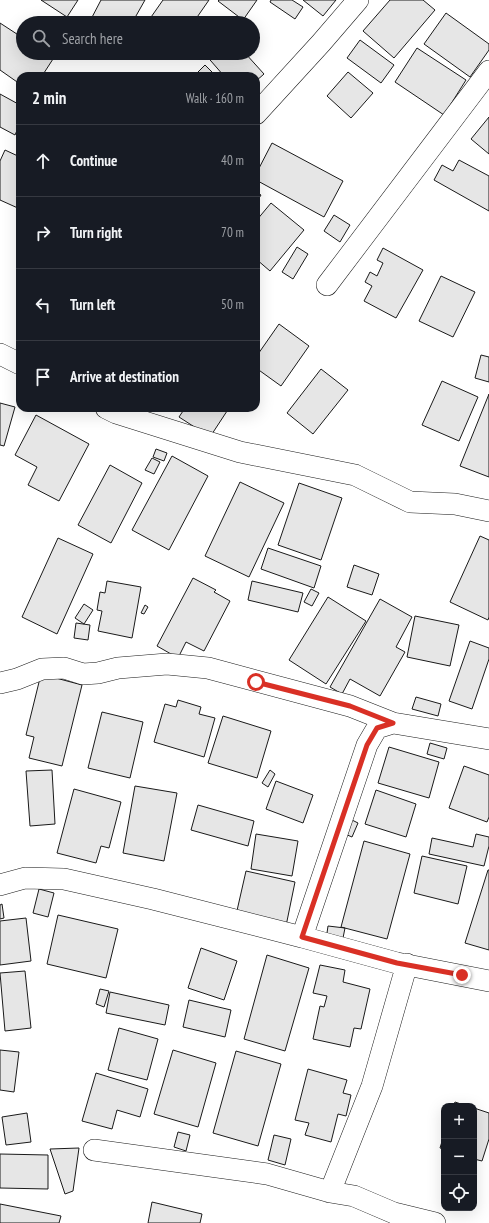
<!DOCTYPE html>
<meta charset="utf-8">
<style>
:root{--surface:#171b24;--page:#20242c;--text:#f1f3f6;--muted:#9ea1a6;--line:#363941}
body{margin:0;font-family:"PT Sans Narrow",sans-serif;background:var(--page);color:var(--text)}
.controls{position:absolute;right:12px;bottom:12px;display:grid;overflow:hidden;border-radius:8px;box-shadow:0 4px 16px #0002}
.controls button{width:36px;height:36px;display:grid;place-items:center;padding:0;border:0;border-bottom:1px solid var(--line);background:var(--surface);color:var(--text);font:20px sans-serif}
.stop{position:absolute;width:12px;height:12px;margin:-9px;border:3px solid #d93025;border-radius:50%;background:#fff}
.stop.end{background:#d93025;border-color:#fff;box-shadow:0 1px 4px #0008}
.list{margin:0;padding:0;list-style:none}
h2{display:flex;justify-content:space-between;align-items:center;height:52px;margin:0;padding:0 16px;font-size:17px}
h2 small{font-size:13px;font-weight:400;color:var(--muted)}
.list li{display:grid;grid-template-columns:26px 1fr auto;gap:12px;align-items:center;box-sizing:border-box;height:72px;padding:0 16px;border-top:1px solid var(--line)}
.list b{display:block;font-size:15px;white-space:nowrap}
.list em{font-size:13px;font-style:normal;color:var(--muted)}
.icon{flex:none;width:22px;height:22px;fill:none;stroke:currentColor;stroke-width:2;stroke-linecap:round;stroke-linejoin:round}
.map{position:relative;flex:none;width:489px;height:1223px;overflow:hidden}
.search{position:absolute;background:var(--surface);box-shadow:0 4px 16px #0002;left:16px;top:16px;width:244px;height:44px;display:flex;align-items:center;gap:10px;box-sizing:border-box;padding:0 14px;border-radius:22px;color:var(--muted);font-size:15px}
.panel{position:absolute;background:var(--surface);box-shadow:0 4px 16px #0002;left:16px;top:72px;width:244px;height:340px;border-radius:12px}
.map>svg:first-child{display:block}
</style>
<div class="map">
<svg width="489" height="1223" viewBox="0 0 489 1223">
<rect width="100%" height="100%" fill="#fff"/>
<path fill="#e6e6e6" stroke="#1a1a1a" d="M41,0H78L67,17Z
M101,0H145L132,23H89Z
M163,0H209L193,23H153L149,20Z
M219,0H257L243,20L218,1Z
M271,0H292L303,7L295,19L270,2Z
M303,0H336L323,16Z
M390,0H423L435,10L394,58L363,31Z
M446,13L489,44V50L470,77L424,44Z
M0,23L23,38V53H45L53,59L42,76H20V84L0,70Z
M360,40L394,65L381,83L347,58Z
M417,48L466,80L444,115L395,82Z
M204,53H245L264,74L256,81V76H224Z
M205,65L216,76H194Z
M348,72L373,93L351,118L327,96Z
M0,94L20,105V124L15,135L0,127Z
M489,117V154L471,139Z
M272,143L343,181L324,217L256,180V174Z
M5,150L20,157V209L0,200V161Z
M459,160L489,176V211L434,180L442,165L453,171Z
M256,192L261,195L256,203Z
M271,203L304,230L270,271L256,259V221Z
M334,215L350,225L340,242L324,231Z
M297,247L308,254L293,279L282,272Z
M383,248L423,270L396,318L364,301L372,286L365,282L370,272L377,276L383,263L377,260Z
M441,276L475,292L453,337L419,321Z
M279,324L309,346L281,386L256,368V357Z
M481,355L489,357V382L475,378Z
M321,369L348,390L313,434L287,413Z
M442,381L478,397L459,441L422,425Z
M489,394V477L460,466Z
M0,403L15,407L4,446L0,445Z
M185,408H229L210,437L179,417Z
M36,415L89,444L59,501L28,485L37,467L15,455Z
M156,449L167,453L164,461L153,457Z
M172,456L208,476L169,550L132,530Z
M152,458L160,462L154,474L145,470Z
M110,465L142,483L111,543L78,525Z
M240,482L284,503L249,577L205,556Z
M299,483L342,498L321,560L278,545Z
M480,536L489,540V617L488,620L450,602Z
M58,538L93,554L57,634L22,617Z
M268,548L321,566L314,588L261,569Z
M354,565L379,574L372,595L347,587Z
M193,578L216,590L214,592L230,601L204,651L186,642L178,658L157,646Z
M107,581L141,587L132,638L98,631L102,611L97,610L100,592L105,593Z
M252,581L303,593L298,612L248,600Z
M311,589L319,593L312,606L304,602Z
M328,597L366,621L326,684L289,660Z
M380,599L412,617L396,647L405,652L380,696L350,679L342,694L330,687Z
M84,604L93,610L84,624L75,618Z
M145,605L148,607L144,614L141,613Z
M415,616L459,625L450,666L407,657Z
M76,623L90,625L88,640L74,638Z
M470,641L489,648V659L472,709L449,701Z
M41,674L82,685L62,766L29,758L34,737L26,735Z
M416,697L441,704L438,716L412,709Z
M178,700L201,707L199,714L215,718L204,757L154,742L165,704L176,707Z
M102,712L143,722L130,778L88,768Z
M223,716L271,731L257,778L208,763Z
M430,743L447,748L444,759L427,754Z
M389,747L439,762L429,798L378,783Z
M464,766L489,775V817L487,822L449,808Z
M52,770L55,824L30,826L26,771Z
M270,770L275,774L268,787L262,783Z
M276,781L313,795L303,823L266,809Z
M135,786L177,793L164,861L123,853Z
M74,789L121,802L109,848L101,846L96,863L57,853Z
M376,790L416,804L406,837L365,824Z
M198,805L254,821L248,846L191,830Z
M352,820L358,823L352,837L345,834Z
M256,834L298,841L292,876L251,869Z
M476,834L489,837V846L484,866L429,854L432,838L473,847Z
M364,841L410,854L387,939L341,927Z
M422,856L467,866L458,904L414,893Z
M488,870H489V950L465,943Z
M246,871L295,882L286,926L236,915Z
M39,889L54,893L48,917L33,913Z
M2,904L4,918L0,919V905Z
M58,915L118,929L106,978L47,964Z
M26,918L31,961L0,965V921Z
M328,926L345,928L342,943L326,940Z
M201,948L237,961L224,1000L188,988Z
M267,955L309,968L285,1051L244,1039Z
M320,965L345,970L343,982L370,989L361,1029L354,1028L350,1047L313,1039L320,1006L324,1007L327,996L313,993Z
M25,971L31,1028L5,1031L0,973Z
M100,989L109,991L104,1007L96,1004Z
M110,992L169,1005L165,1025L106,1013Z
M189,1000L231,1010L225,1037L183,1027Z
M119,1028L158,1039L147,1080L108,1070Z
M0,1050L19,1052L14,1092L0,1090Z
M173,1050L216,1063L198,1127L154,1114Z
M236,1051L281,1064L258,1146L213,1133Z
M308,1069L347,1080L343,1093L351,1095L346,1116L338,1114L331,1142L305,1135L309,1123L295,1120Z
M96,1073L148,1089L140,1117L117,1110L112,1129L82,1121Z
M455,1102L467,1106H453Z
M474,1108L489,1113V1139L482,1161L474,1159Z
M27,1113L31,1142L6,1145L2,1117Z
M178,1132L190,1135L186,1151L174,1147Z
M274,1135L291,1139L285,1165L268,1160Z
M444,1135V1149L440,1148Z
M79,1148L73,1191L65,1194L50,1149Z
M0,1154L48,1155V1189L0,1188Z
M152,1202L202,1214L200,1223H148Z
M0,1204L61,1216L59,1223H0Z"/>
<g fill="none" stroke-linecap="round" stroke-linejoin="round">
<defs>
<path id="minor" d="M256,114L321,43L358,0
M327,285L489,71
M0,354L20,364
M106,408L116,413L240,452L355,475L410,502L455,504L489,511
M0,683L17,679L42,669L64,668L83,674L98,673L118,668L167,664L208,668L350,706L393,723
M0,885L25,878L64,879L153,899L302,937L367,745L377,728L393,723L489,739
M302,937L397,963L489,981
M94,1150L267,1174L330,1192L372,1086L407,964
M330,1192L354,1196L394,1213L435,1223"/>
</defs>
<use href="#minor" stroke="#1a1a1a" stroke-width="22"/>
<use href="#minor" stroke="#fff" stroke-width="21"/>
</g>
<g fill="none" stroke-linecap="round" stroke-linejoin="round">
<path stroke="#d93025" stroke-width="5" d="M256,682L350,706L393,723L377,728L367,745L302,937L397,963L462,975"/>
</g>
</svg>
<div class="controls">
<button>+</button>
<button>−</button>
<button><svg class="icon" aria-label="locate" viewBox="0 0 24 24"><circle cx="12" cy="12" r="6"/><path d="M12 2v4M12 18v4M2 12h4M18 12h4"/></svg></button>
</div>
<div class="stop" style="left:256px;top:682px"></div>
<div class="stop end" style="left:462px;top:975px"></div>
<div class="search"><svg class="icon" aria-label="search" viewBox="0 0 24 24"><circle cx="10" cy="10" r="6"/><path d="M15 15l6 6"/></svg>Search here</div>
<section class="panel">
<h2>2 min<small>Walk · 160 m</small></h2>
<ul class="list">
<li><svg class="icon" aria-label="ahead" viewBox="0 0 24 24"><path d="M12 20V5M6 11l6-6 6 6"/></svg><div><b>Continue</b></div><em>40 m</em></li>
<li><svg class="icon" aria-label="right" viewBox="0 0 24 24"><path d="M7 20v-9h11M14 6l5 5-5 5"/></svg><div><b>Turn right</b></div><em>70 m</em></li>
<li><svg class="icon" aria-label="left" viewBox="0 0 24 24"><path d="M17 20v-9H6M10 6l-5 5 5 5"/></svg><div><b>Turn left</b></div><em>50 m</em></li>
<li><svg class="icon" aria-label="arrive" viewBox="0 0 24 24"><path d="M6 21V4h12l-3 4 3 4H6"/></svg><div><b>Arrive at destination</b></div></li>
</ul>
</section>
</div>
